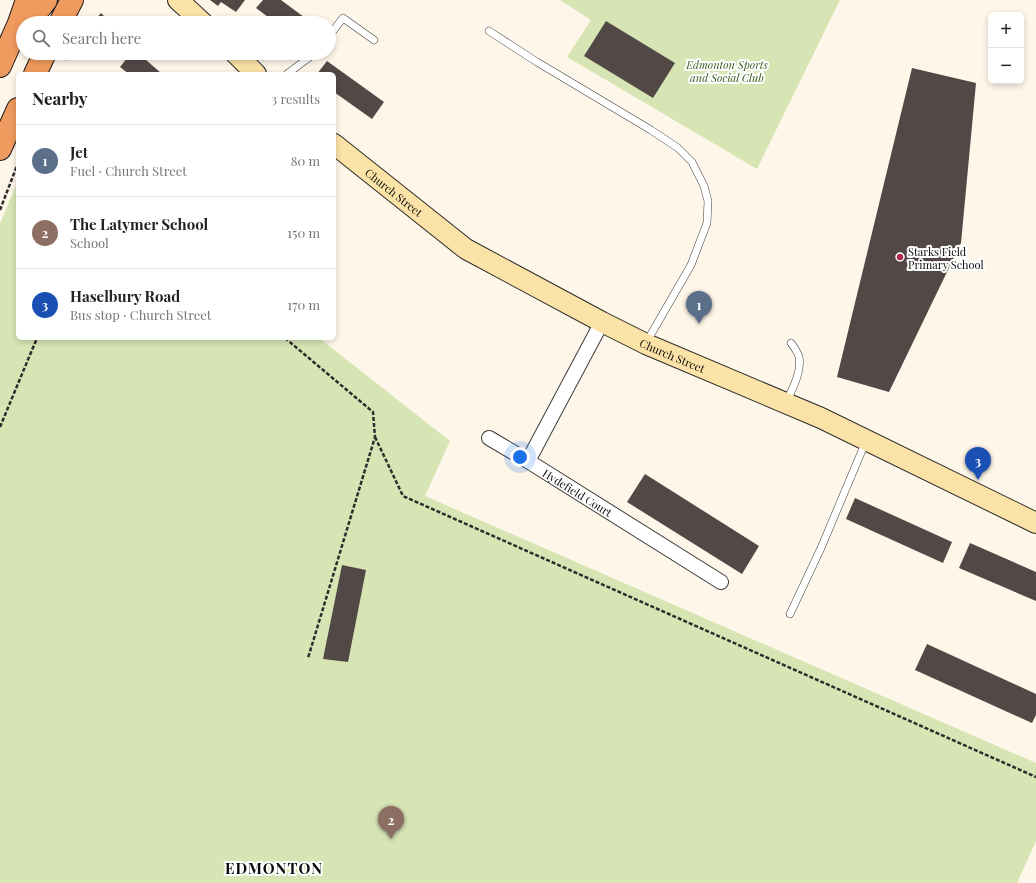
<!DOCTYPE html>
<meta charset="utf-8">
<style>
:root{--surface:#fff;--page:#f2f2f2;--text:#222;--muted:#767676;--line:#e0e0e0;--accent:#b12a4a}
body{margin:0;font-family:"Playfair Display",serif;background:var(--page);color:var(--text)}
.controls{position:absolute;right:12px;top:12px;display:grid;overflow:hidden;border-radius:6px;box-shadow:0 2px 6px #0003}
.controls button{width:36px;height:36px;display:grid;place-items:center;padding:0;border:0;border-bottom:1px solid var(--line);background:var(--surface);color:var(--text);font:20px sans-serif}
.you{position:absolute;left:520px;top:457px;width:14px;height:14px;margin:-10px;border:3px solid #fff;border-radius:50%;background:#1a73e8;box-shadow:0 0 0 6px #1a73e833}
.badge{display:grid;place-items:center;width:26px;height:26px;border-radius:50%;background:var(--accent);color:#fff;font-size:13px;font-weight:700}
.pin{position:absolute;translate:-50% -33px;filter:drop-shadow(0 1px 2px #0008)}
.pin::after{content:'';position:absolute;top:21px;width:14px;height:12px;background:inherit;clip-path:polygon(0 0,100% 0,50% 100%)}
.list{margin:0;padding:0;list-style:none}
h2{display:flex;justify-content:space-between;align-items:center;height:52px;margin:0;padding:0 16px;font-size:17px}
h2 small{font-size:13px;font-weight:400;color:var(--muted)}
.list li{display:grid;grid-template-columns:26px 1fr auto;gap:12px;align-items:center;box-sizing:border-box;height:72px;padding:0 16px;border-top:1px solid var(--line)}
.list b{display:block;font-size:15px;white-space:nowrap}
.list p{margin:0;font-size:13px;white-space:nowrap;color:var(--muted)}
.list em{font-size:13px;font-style:normal;color:var(--muted)}
.icon{flex:none;width:22px;height:22px;fill:none;stroke:currentColor;stroke-width:2;stroke-linecap:round;stroke-linejoin:round}
.map{position:relative;flex:none;width:1036px;height:883px;overflow:hidden}
.search{position:absolute;background:var(--surface);box-shadow:0 2px 6px #0003;left:16px;top:16px;width:320px;height:44px;display:flex;align-items:center;gap:10px;box-sizing:border-box;padding:0 14px;border-radius:22px;color:var(--muted);font-size:15px}
.panel{position:absolute;background:var(--surface);box-shadow:0 2px 6px #0003;left:16px;top:72px;width:320px;height:268px;border-radius:6px}
.map>svg:first-child{display:block}
</style>
<div class="map">
<svg width="1036" height="883" viewBox="0 0 1036 883">
<rect width="100%" height="100%" fill="#fef6e8"/>
<path fill="#d7e5b5" d="M560,0H840L757,169L567,57L591,20Z
M18,180V338H319L450,441L425,496L1036,763V841L1017,883H0V224Z"/>
<path fill="#524947" d="M210,0H245L236,12L221,2L218,6Z
M263,0H281L312,23H276L256,8Z
M101,13L111,23H92Z
M606,21L675,63L653,98L584,56Z
M131,53H138L161,73L160,74H129L120,67Z
M327,61L384,102L372,119L334,92V74H317Z
M912,68L976,83L961,243L889,392L837,377Z
M645,474L759,546L742,574L627,502Z
M855,498L952,542L943,563L846,519Z
M970,543L1036,572V601L959,568Z
M342,565L366,570L348,662L323,659Z
M927,644L1036,694V715L1032,723L915,670Z"/>
<g fill="none" stroke-linecap="round" stroke-linejoin="round">
<defs>
<path id="service" d="M489,31L537,62L651,130L678,148L692,162L704,186L708,201L707,223L691,265L646,343
M329,36L343,18L374,40
M287,74L315,53
M786,403C792,389 802,372 799,357C798,353 794,347 791,343
M790,614L821,548L866,441"/>
<g id="minor">
<path id="s1" d="M489,438L528,461L721,582"/>
<path d="M528,461L602,322"/>
</g>
<g id="secondary">
<path d="M178,0L203,23"/>
<path d="M235,53L256,74"/>
<path id="s2" d="M334,144L466,249L602,322L646,344L821,418L1036,523"/>
</g>
<path id="trunk" d="M19,23C31,17 39,11 46,0
M60,23L72,0
M0,66L19,23L27,0
M35,74L45,53
M0,149L18,109"/>
</defs>
<use href="#service" stroke="#3d3d3d" stroke-width="8"/>
<use href="#minor" stroke="#3d3d3d" stroke-width="16"/>
<use href="#secondary" stroke="#2c2c2c" stroke-width="22"/>
<use href="#trunk" stroke="#1b1b1b" stroke-width="24"/>
<path stroke="#2c2c2c" stroke-width="2.5" stroke-dasharray="4 2" stroke-linecap="butt" d="M65,60L68,53
M0,210L18,163
M285,338L373,412L375,437L308,658
M0,427L37,338
M375,437L403,496L1036,777"/>
<use href="#service" stroke="#fff" stroke-width="7"/>
<use href="#minor" stroke="#fff" stroke-width="14"/>
<use href="#secondary" stroke="#fbe2a6" stroke-width="20"/>
<use href="#trunk" stroke="#ef9a5e" stroke-width="22"/>
</g>
<circle fill="#b12a4a" stroke="#fff" stroke-width="1.5" cx="900" cy="257" r="4"/>
<g text-anchor="middle" dominant-baseline="central" stroke-width="4" stroke-linejoin="round" paint-order="stroke">
<g font-size="11" font-style="italic" fill="#375d1f" stroke="#fff">
<text x="727" y="64">Edmonton Sports<tspan x="727" dy="13">and Social Club</tspan></text>
</g>
<g font-size="11" fill="#0a0a0a" stroke="#fff">
<text stroke="none"><textPath href="#s2" startOffset="77">Church Street</textPath></text>
<text stroke="none"><textPath href="#s2" startOffset="401">Church Street</textPath></text>
<text stroke="none"><textPath href="#s1" startOffset="104">Hydefield Court</textPath></text>
</g>
<g font-size="11" fill="#0a0a0a" stroke="#fff" text-anchor="start">
<text x="908" y="251">Starks Field<tspan x="908" dy="13">Primary School</tspan></text>
</g>
<g font-size="15" font-weight="bold" letter-spacing="1" fill="#0a0a0a" stroke="#fff">
<text x="274" y="868">EDMONTON</text>
</g>
</g>
</svg>
<div class="controls">
<button>+</button>
<button>−</button>
</div>
<div class="you"></div>
<div class="pin badge" style="left:699px;top:324px;background:#5c6f8a">1</div>
<div class="pin badge" style="left:391px;top:839px;background:#8d6e63">2</div>
<div class="pin badge" style="left:978px;top:480px;background:#1a4fb4">3</div>
<div class="search"><svg class="icon" aria-label="search" viewBox="0 0 24 24"><circle cx="10" cy="10" r="6"/><path d="M15 15l6 6"/></svg>Search here</div>
<section class="panel">
<h2>Nearby<small>3 results</small></h2>
<ul class="list">
<li><span class="badge" style="background:#5c6f8a">1</span><div><b>Jet</b><p>Fuel · Church Street</p></div><em>80 m</em></li>
<li><span class="badge" style="background:#8d6e63">2</span><div><b>The Latymer School</b><p>School</p></div><em>150 m</em></li>
<li><span class="badge" style="background:#1a4fb4">3</span><div><b>Haselbury Road</b><p>Bus stop · Church Street</p></div><em>170 m</em></li>
</ul>
</section>
</div>
